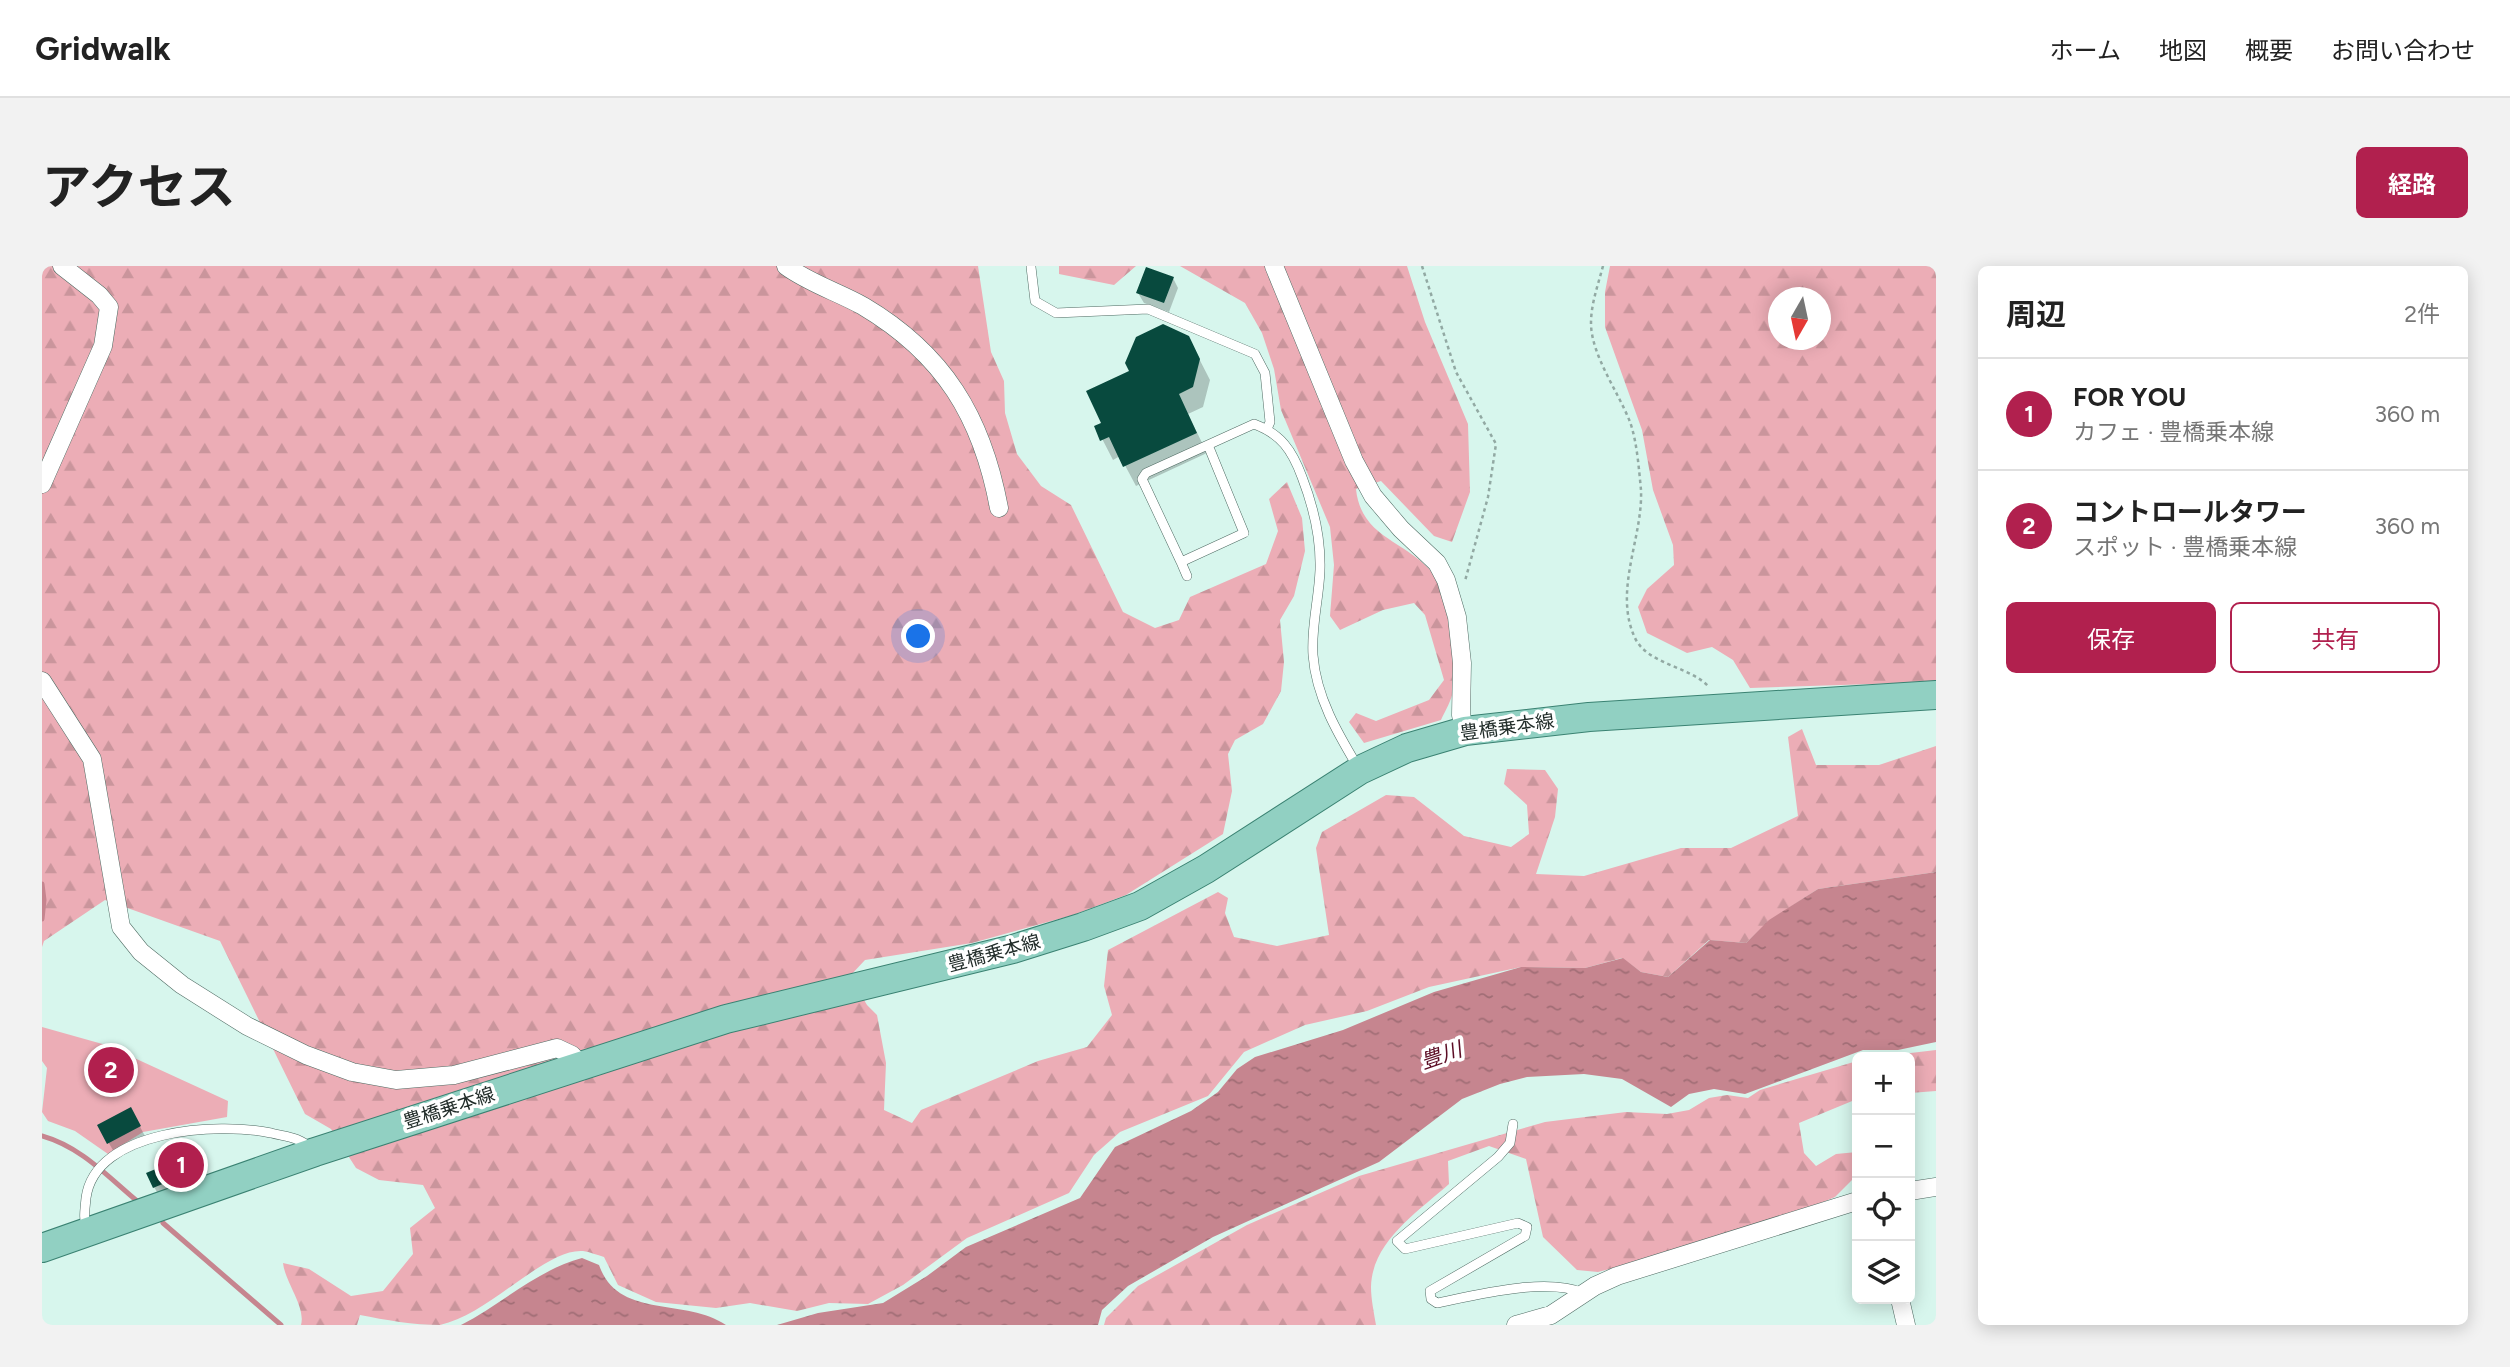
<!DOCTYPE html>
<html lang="ja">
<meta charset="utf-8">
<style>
:root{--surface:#fff;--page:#f2f2f2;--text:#222;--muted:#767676;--line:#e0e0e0;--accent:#b1204e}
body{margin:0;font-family:Figtree,"Noto Sans JP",sans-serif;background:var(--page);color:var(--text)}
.controls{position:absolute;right:21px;bottom:21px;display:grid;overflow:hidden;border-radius:10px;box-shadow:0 4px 18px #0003}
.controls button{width:63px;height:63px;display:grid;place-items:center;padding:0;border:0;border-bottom:2px solid var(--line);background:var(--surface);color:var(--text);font:35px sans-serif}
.compass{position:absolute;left:1726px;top:21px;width:63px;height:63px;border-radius:50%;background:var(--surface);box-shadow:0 4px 18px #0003;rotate:189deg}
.you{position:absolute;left:877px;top:371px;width:24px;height:24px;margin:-18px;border:5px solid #fff;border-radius:50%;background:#1a73e8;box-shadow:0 0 0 10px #1a73e833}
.badge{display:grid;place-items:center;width:46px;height:46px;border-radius:50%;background:var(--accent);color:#fff;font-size:23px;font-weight:700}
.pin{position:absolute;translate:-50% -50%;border:4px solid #fff;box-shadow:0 2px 7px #0006}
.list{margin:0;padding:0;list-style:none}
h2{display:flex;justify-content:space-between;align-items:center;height:91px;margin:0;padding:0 28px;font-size:30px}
h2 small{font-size:23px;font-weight:400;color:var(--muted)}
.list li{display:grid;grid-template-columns:46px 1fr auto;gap:21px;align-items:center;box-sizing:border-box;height:112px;padding:0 28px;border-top:2px solid var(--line)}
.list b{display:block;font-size:26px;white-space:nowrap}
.list p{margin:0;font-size:23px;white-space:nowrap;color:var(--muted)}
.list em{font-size:23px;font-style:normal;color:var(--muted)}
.actions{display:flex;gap:14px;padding:21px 28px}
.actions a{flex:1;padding:16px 0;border:2px solid var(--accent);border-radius:10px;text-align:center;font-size:24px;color:var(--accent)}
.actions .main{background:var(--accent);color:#fff}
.icon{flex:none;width:38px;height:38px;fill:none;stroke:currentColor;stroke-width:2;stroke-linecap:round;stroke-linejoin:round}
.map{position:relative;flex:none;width:1894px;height:1059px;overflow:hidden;border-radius:10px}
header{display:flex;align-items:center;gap:42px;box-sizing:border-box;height:98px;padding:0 35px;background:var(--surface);border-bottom:2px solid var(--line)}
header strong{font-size:33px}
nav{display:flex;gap:38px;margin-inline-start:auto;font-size:24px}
.intro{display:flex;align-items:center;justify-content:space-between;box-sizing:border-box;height:168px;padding:0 42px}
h1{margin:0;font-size:49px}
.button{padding:18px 32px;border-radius:10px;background:var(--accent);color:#fff;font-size:24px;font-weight:700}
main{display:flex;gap:42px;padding:0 42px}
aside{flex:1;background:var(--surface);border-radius:10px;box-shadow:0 4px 18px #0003}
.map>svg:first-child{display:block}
</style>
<header>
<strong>Gridwalk</strong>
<nav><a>ホーム</a><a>地図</a><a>概要</a><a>お問い合わせ</a></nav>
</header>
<div class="intro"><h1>アクセス</h1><a class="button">経路</a></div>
<main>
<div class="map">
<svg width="1894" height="1059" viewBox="0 0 1894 1059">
<defs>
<pattern id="forest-firs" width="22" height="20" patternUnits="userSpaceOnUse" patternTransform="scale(1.75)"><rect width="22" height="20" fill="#ecadb6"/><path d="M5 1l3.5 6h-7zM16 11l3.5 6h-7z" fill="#ca959c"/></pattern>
<pattern id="water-ripples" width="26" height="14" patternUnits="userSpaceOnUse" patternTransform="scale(1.75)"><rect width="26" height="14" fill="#c6858f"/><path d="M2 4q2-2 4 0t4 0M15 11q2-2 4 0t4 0" fill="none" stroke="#a06d75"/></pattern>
</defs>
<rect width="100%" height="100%" fill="#d7f6ed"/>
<path fill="url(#forest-firs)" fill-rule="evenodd" d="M0,0H936L949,86L962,115L963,147L975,188L999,220L1029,239L1081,346L1113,362L1137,354L1148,331L1224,298L1236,265L1227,233L1245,216L1260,252L1263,285L1252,330L1238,354L1242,396L1239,425L1221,458L1193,474L1186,488L1190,525L1181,568L1084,629L1031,649L930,677L823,694L808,710L825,739L835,749L844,797L842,844L870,857L879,844L996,795L1045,781L1070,749L1062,720L1066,684L1176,626L1186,632L1183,647L1192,671L1235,680L1287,669L1274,582L1280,566L1344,529L1372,531L1422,570L1469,581L1487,568L1485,539L1462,518L1465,503L1503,504L1516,523L1513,551L1494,608L1542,610L1639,582H1689L1756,550L1746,471L1760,463L1774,499H1837L1894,480V606L1776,623L1727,655L1704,677L1667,674L1626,711L1599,706L1580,692L1543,702L1479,701L1387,721L1325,745L1263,759L1202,786L1166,830L1078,866L1052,889L1027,927L925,972L861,1019L826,1038L787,1037L755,1045L708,1037L674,1042L614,1036L576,1019L562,991C555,989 548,986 541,985C503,982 447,1049 398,1059C372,1059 343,1054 318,1049L315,1059H259C264,1041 243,1016 241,997L267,1003L309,1030L341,1025L371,988L368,962L393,942L381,919L337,914L314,902L289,863L263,848L178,675L63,634L2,675L0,681Z
M1017,0H1094L1072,19L1017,8Z
M1138,0H1365L1383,56L1426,158L1428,226L1410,276L1392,270L1339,215L1314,223C1319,272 1363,274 1391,307C1406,326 1414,399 1411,424C1410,434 1403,445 1399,454L1322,477L1307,456L1314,447L1334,455L1387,434L1402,414L1383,349L1372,337L1341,344L1298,364L1288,350L1292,299L1288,261L1239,144L1232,103L1220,67L1203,37Z
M1568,0H1894V416L1708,422L1691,394L1670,381L1645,387L1605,367L1596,341L1605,323L1632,299L1631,279L1611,224L1600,164L1563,61V26ZM1736,32H1778V74H1736Z
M1894,784V825L1868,827V791H1835Z
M1815,795V833L1757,857L1762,887L1774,900L1794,888L1815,886V909L1793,931L1763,944L1665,978L1556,1006L1535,1004L1501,971L1484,893L1447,880L1406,895L1407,918C1376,946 1330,975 1329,1021C1329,1033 1332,1047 1334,1059H1062L1064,1052L1096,1020L1205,959L1317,910L1503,856L1584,846L1625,848L1647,844L1667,832L1685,829L1706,832L1718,824Z"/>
<path fill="#ecadb6" d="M0,761L64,779L186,835L185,851L101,866L66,888L33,865L6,855L0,846L5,802L0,795Z"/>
<path fill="url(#water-ripples)" d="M1894,606V776L1856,784H1821L1703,828L1672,823L1647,828L1629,841L1580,813L1542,808L1485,811L1458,818L1420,833L1337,896L1171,971L1086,1020L1060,1044L1056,1059H735L776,1047L841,1037L885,1010L924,981L1038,932L1073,881L1149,845L1176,826L1195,803L1213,791L1301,764L1392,726L1479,701L1543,702L1581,692L1599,706L1626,711L1668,674L1704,677L1727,654L1776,623Z
M540,992L557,999C576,1054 643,1031 684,1059H419C460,1038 495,1004 540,992Z"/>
<path fill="#0003" d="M1131,12L1136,22L1127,46L1102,37L1096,27Z
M1146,71L1168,114L1161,141L1146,148L1165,187L1094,220L1078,190L1071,194L1054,161L1062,158L1089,106Z
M89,844L103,870L72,886L57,860Z
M142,893L153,916L118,931L112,921Z"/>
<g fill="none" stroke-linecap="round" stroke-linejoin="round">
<path stroke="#c6858f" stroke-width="5" d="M0,618L2,634L0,653
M0,870C39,881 65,910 95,935
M121,957L239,1059"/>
</g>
<path fill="#084a3e" d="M1104,1L1132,11L1122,37L1094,27Z
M1121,58L1147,70L1158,93L1151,121L1137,128L1155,167L1081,201L1067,171L1058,175L1052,160L1059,157L1044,125L1087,105L1083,97L1094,71Z
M89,841L99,860L65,878L55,859Z
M143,891L149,906L111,922L104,907Z"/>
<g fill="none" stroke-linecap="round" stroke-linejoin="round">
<defs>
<path id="service" d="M989,1L993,35L1014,47L1106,43L1213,88L1223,107L1228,156L1225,163
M1139,296L1100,213L1104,207L1212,158C1239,168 1250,184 1260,211C1272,242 1279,271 1278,304C1277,333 1269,360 1271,389C1274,431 1296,468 1317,503
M1145,310L1139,296L1202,267L1166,179
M1471,858L1468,877L1456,891L1355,975L1363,983L1476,957L1485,961L1483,970L1388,1025L1389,1033L1395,1037C1434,1029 1504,1011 1541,1027
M45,964C41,952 43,944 44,932C53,863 177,856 229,867C244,871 258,871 268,882"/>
<path id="minor" d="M744,0C767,17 796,26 821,40C902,88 940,151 957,242
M1232,0L1312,195L1331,230L1359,263L1395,297L1404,314L1415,351L1420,397L1419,449L1423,465
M0,218L61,80L67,41L57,29L20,0
M0,415L50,493L79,661L99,686L140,719L205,760L264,789L310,806L354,814L412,809L515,782L530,789L539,799
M1868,925L1894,921
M1858,1033L1864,1059
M1474,1059L1509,1049L1553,1020L1575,1010L1815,935"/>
<path id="primary" d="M0,982L273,886L684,753L971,683L1041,661L1098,640L1164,603L1318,504L1365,482L1423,465L1547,451L1894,429"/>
</defs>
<use href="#service" stroke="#4f6b63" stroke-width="10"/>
<use href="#minor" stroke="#4f6b63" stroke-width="19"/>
<use href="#primary" stroke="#3a8272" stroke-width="30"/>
<path stroke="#92a9a3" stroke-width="2.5" stroke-dasharray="3.5 3.5" stroke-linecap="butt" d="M1380,0L1414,106L1454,178L1446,231L1423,315
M1561,0C1556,19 1549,38 1549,57C1549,89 1577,127 1588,156C1595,175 1597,204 1599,224C1601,272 1571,325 1593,372C1606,399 1648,400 1667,421"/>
<use href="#service" stroke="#fff" stroke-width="9"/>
<use href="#minor" stroke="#fff" stroke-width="18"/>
<use href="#primary" stroke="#91d0c2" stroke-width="28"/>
</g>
<g text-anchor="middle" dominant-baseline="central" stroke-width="7" stroke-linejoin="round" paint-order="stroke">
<g font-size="19" fill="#212c29" stroke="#fff">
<text transform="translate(1465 461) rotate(-8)">豊橋乗本線</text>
<text transform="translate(952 687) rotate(-15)">豊橋乗本線</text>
<text transform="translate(407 842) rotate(-18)">豊橋乗本線</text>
</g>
<g font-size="21" font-style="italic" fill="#5c0d25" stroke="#fff">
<text transform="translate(1399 789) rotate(-19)">豊川</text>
</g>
</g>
</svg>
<div class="controls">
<button>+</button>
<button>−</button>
<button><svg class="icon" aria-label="locate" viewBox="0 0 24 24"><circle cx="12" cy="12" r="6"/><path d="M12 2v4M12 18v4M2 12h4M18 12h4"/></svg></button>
<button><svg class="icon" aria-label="layers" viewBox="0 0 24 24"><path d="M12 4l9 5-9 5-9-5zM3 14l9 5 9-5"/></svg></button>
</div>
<svg class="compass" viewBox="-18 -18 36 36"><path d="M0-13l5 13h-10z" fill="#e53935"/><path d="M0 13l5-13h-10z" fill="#767676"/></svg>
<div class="you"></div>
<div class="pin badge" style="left:139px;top:899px">1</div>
<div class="pin badge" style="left:69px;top:804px">2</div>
</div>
<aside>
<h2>周辺<small>2件</small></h2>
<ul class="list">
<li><span class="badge">1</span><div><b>FOR YOU</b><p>カフェ · 豊橋乗本線</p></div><em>360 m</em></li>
<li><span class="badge">2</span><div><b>コントロールタワー</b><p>スポット · 豊橋乗本線</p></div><em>360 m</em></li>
</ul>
<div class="actions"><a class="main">保存</a><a>共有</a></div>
</aside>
</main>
